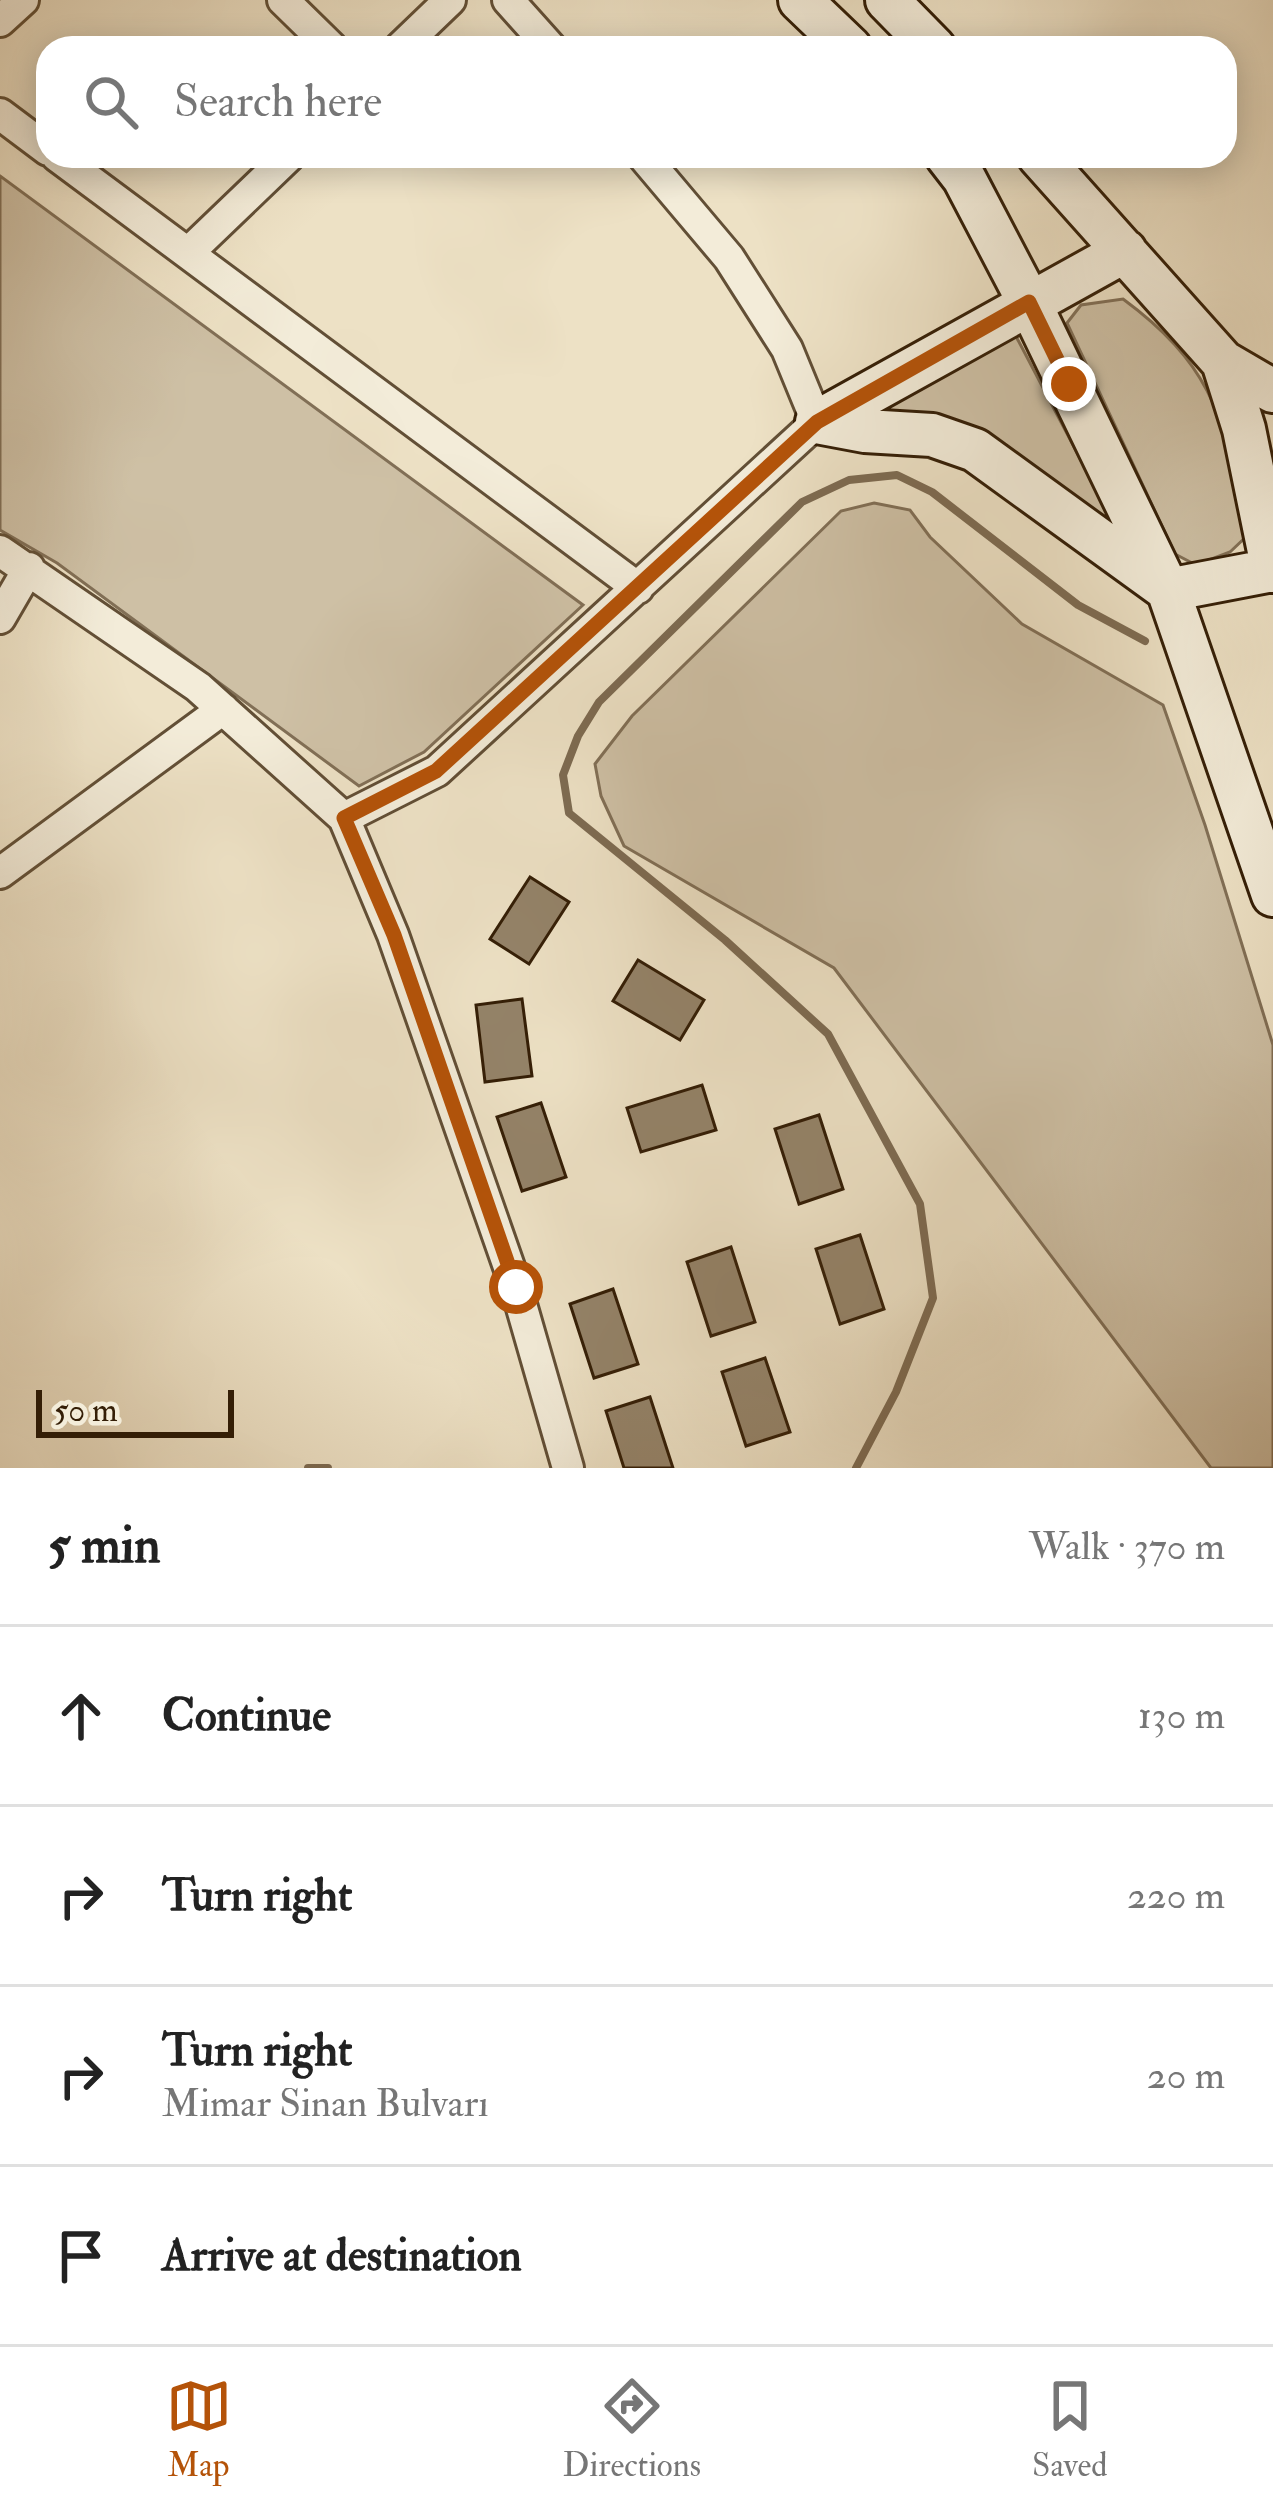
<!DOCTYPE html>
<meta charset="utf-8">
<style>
:root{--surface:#fff;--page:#f6f6f6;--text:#222;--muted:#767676;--line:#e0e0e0;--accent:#b45309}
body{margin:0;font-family:"IM FELL Double Pica",serif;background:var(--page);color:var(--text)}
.scale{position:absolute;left:36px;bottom:30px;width:198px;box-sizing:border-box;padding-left:12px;border:6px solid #341e06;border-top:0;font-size:33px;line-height:42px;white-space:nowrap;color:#341e06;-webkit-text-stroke:9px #f3ecd9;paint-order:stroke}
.stop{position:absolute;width:36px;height:36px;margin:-27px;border:9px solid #b45309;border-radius:50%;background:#fff}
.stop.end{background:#b45309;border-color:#fff;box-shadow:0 3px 12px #0008}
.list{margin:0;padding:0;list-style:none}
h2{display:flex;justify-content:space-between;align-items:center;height:156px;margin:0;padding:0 48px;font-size:51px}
h2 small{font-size:39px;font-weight:400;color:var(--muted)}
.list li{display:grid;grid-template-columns:78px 1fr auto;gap:36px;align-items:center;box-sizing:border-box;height:180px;padding:0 48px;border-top:3px solid var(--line)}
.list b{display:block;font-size:45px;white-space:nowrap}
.list p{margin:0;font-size:39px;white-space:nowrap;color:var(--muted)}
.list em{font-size:39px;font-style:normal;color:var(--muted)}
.icon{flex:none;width:66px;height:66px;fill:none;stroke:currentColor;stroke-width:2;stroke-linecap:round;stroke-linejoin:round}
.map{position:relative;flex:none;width:1273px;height:1468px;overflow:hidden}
.search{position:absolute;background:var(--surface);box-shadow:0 6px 30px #0003;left:36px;right:36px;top:36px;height:132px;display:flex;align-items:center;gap:30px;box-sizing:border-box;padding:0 42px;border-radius:36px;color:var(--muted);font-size:45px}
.sheet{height:876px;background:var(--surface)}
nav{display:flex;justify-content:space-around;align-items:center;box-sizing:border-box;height:168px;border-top:3px solid var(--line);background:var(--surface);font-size:33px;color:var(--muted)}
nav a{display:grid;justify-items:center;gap:6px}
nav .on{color:var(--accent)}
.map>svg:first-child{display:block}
</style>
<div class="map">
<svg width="1273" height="1468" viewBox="0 0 1273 1468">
<rect width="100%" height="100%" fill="#ede1c5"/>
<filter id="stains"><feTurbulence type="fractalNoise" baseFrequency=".00167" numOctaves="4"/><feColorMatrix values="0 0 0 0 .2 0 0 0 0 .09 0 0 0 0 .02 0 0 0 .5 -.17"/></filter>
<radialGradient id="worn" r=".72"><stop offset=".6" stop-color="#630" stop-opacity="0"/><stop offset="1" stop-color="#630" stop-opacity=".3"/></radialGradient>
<path fill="#cec0a5" stroke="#816f56" stroke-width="3" d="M0,176L583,605L424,752L359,786L57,563L0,530Z
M1123,299C1218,369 1223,423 1251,532L1230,552L1196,565L1175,554L1067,323L1081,305Z
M1009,323L1117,529L986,433L867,406Z
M874,503L910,510L930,537L1022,624L1163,705L1205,825L1273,1045V1468H1211L834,968L624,846L601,796L595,764L632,716L841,511Z"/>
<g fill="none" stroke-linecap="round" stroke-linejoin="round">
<path stroke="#7d6b52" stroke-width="8" d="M308,1468H328
M856,1468L896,1392L933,1298L920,1204L828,1034L725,940L569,813L563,775L578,736L599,702L802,502L849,480L897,475L932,492L1078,605L1145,641"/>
</g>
<path fill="#948369" stroke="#341e06" stroke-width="3" d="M530,877L569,902L529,964L490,939Z
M638,960L704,1000L680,1040L613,1001Z
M522,999L532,1076L485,1082L476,1005Z
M702,1085L716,1130L641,1152L627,1108Z
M541,1103L566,1177L522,1191L497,1117Z
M819,1115L843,1189L799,1204L775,1129Z
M860,1235L884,1309L840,1324L816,1249Z
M731,1247L755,1322L711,1336L687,1262Z
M613,1289L638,1364L594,1378L570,1304Z
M765,1358L790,1432L746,1446L722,1372Z
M650,1397L673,1468H624L606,1411Z"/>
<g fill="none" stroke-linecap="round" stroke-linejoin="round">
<defs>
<path id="minor" d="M283,0L332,48
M508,0L551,48
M0,21L23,0
M400,48L450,0
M0,114L48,150
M57,156L638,588
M188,253L289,156
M0,551L198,687L344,818L393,935L516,1287L568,1468
M0,618L29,568
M344,818L437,771L817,422L787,349L729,258L643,156
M0,873L223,709"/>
<path id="secondary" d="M800,0L850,48
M887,0L934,48
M947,156L964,178L1029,302L1168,590L1273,895
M1039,156L1223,362L1244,429L1273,571
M1223,362L1273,391
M817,422L865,431L932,435L975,450L1168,590L1273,570
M817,422L1125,251"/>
</defs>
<use href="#minor" stroke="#624f36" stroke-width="36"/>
<use href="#secondary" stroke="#341e06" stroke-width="48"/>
<use href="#minor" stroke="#f3ecd9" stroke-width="30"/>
<use href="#secondary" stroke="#f3ecd9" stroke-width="42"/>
</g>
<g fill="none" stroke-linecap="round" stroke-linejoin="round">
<path stroke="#b45309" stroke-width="15" d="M516,1287L394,935L344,818L436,771L817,422L1029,302L1069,384"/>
</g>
<rect width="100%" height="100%" filter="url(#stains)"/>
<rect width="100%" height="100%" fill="url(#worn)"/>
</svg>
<div class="scale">50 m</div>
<div class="stop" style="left:516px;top:1287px"></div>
<div class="stop end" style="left:1069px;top:384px"></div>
<div class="search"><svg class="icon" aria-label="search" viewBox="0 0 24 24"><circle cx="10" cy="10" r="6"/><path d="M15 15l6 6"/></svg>Search here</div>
</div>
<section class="sheet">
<h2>5 min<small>Walk · 370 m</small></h2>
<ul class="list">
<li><svg class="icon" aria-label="ahead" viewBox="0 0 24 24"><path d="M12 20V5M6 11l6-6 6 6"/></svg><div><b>Continue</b></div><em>130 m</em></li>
<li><svg class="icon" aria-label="right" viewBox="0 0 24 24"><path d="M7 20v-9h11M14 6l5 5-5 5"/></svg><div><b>Turn right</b></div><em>220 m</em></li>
<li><svg class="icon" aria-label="right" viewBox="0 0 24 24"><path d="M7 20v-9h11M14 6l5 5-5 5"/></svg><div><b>Turn right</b><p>Mimar Sinan Bulvarı</p></div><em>20 m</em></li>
<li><svg class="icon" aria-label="arrive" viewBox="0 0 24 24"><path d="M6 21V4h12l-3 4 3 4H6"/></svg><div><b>Arrive at destination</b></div></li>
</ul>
</section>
<nav>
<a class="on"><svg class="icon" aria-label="map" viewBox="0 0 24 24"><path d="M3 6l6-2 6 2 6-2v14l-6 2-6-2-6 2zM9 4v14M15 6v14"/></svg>Map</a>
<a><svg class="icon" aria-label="directions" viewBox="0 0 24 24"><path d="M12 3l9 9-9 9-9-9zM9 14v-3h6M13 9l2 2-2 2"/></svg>Directions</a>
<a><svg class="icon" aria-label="saved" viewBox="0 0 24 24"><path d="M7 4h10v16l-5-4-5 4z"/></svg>Saved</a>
</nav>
